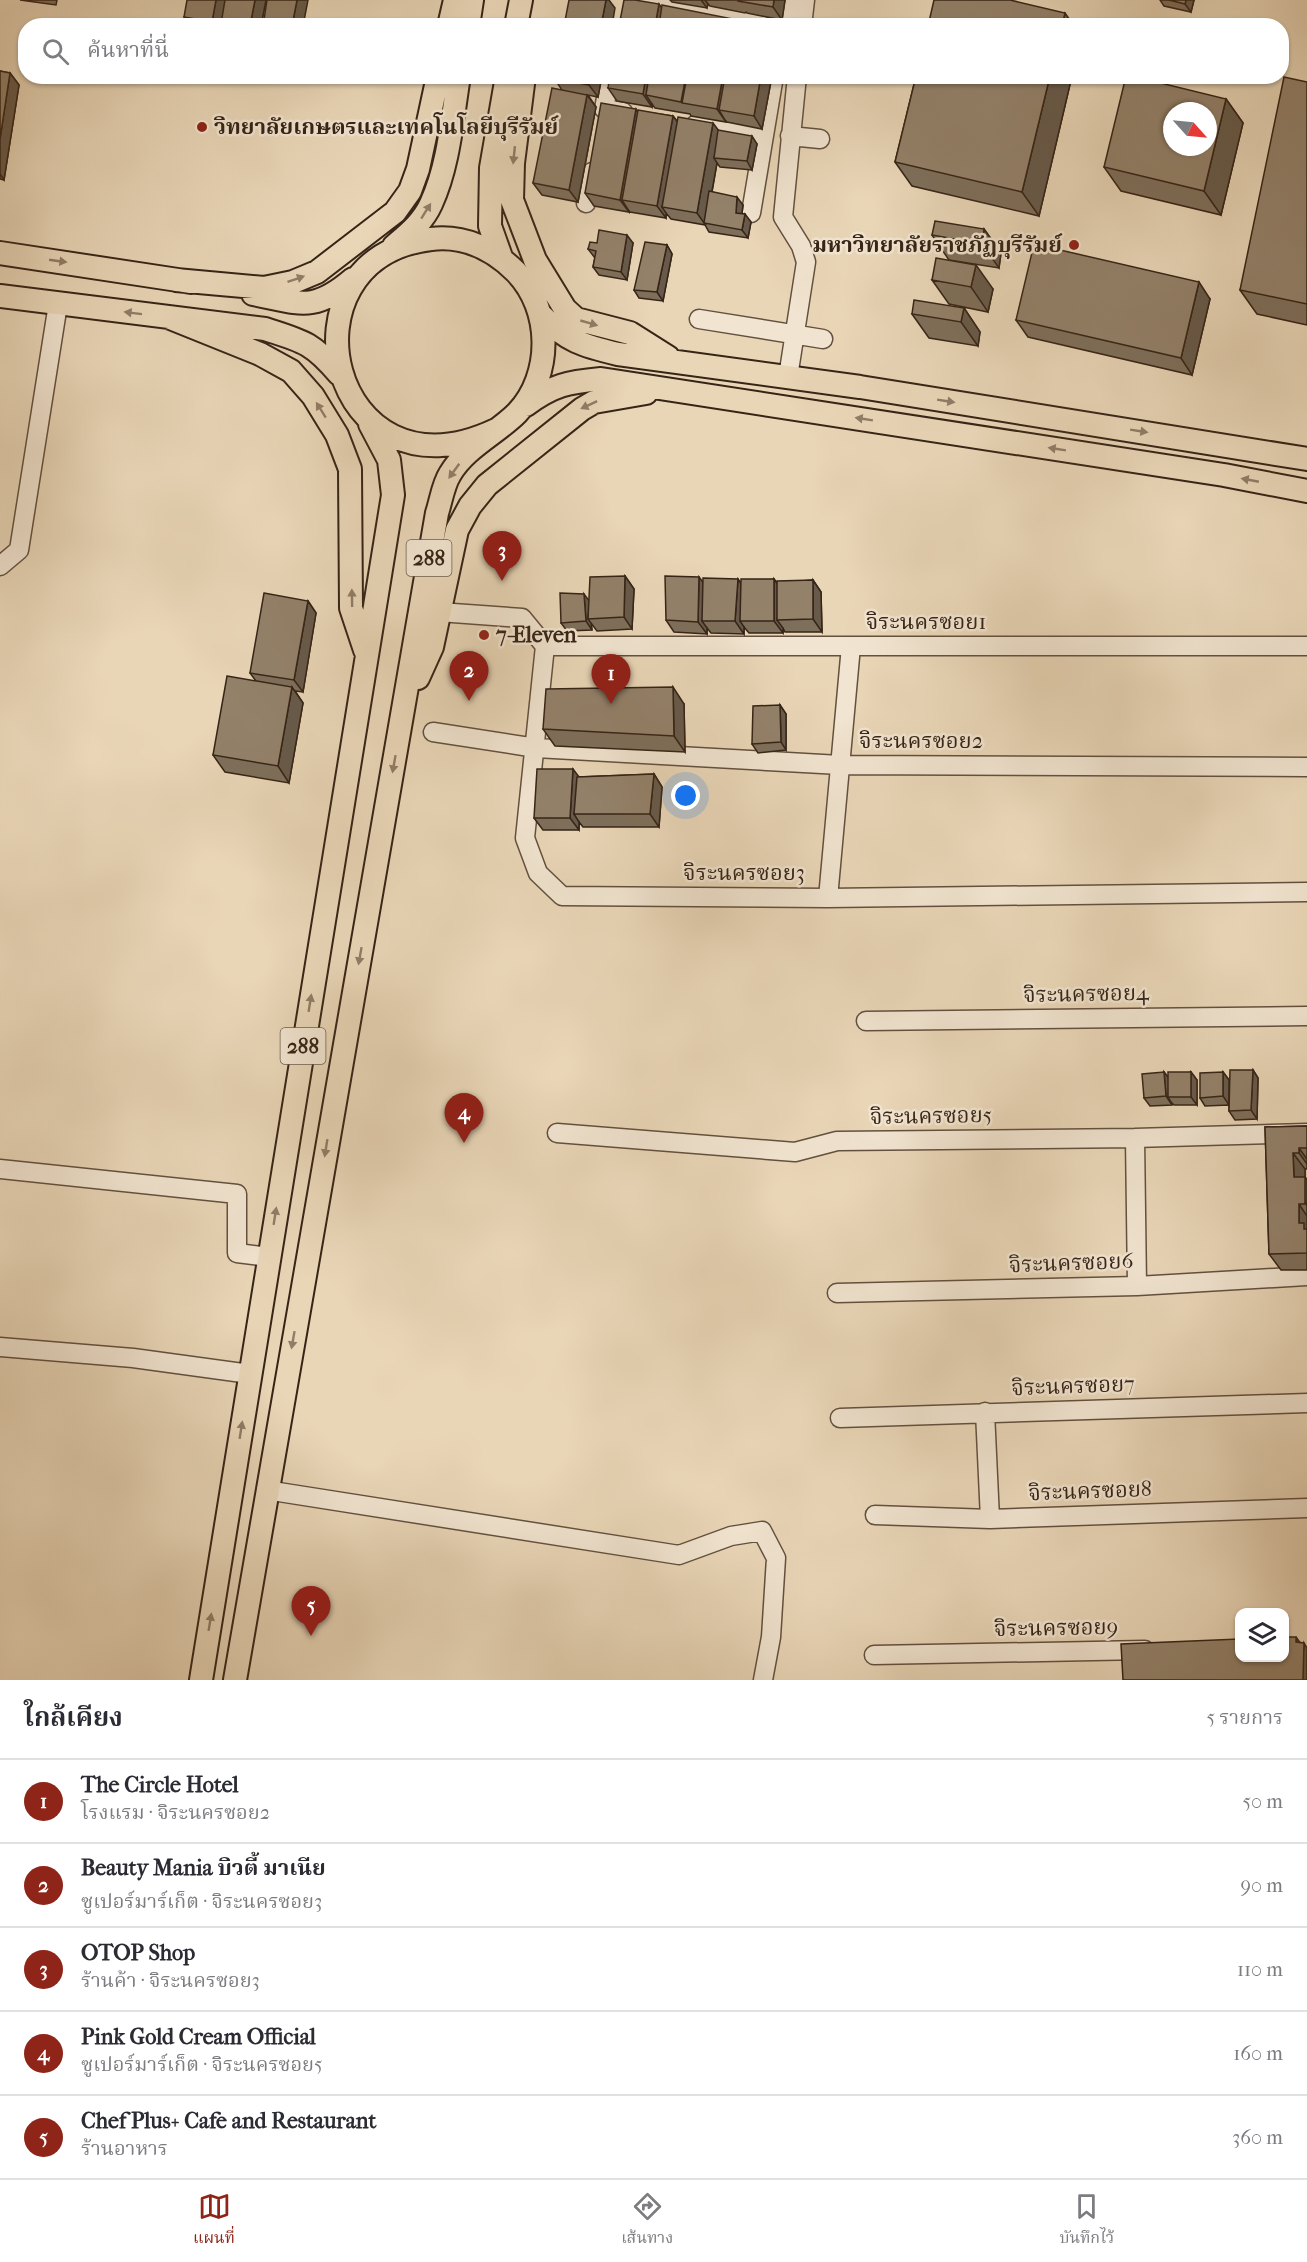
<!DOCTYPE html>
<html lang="th">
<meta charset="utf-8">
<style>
:root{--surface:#fff;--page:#f7f7f7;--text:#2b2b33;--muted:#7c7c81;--line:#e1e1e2;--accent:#8f2418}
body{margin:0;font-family:"IM FELL French Canon","Noto Serif Thai",serif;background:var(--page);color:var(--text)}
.controls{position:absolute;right:18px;bottom:18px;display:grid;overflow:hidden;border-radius:12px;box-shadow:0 2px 4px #0004}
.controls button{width:54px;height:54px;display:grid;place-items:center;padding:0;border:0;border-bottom:2px solid var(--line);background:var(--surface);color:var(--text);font:30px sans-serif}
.compass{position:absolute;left:1163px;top:102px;width:54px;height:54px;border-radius:50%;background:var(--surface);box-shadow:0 2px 4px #0004;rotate:117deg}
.you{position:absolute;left:686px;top:796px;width:21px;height:21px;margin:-15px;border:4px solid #fff;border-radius:50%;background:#1a73e8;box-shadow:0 0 0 9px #1a73e833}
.badge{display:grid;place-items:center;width:39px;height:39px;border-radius:50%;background:var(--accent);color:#fff;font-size:20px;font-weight:700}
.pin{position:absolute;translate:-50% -50px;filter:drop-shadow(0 2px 3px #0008)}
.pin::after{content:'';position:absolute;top:32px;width:21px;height:18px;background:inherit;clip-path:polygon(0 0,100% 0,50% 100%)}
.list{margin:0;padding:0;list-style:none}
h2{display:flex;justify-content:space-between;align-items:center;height:78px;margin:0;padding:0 24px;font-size:26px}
h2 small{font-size:20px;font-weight:400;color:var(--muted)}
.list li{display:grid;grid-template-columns:39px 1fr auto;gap:18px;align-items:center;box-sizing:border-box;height:84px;padding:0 24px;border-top:2px solid var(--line)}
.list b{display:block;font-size:22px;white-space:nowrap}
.list p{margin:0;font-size:20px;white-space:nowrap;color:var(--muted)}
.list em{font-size:20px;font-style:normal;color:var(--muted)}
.icon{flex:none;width:33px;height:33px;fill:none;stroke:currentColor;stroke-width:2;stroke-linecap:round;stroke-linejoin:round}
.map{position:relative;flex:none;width:1307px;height:1680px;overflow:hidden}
.search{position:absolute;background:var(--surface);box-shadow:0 2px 4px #0004;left:18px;right:18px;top:18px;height:66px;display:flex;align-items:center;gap:15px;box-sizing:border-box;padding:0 21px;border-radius:24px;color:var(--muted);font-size:22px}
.sheet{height:498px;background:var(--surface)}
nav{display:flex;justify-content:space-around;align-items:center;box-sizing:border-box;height:84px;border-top:2px solid var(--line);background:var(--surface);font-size:16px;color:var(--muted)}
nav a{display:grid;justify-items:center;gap:3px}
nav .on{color:var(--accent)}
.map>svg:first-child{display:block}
</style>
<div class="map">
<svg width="1307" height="1680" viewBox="0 0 1307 1680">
<rect width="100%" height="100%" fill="#e9d6b7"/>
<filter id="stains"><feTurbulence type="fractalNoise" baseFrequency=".00333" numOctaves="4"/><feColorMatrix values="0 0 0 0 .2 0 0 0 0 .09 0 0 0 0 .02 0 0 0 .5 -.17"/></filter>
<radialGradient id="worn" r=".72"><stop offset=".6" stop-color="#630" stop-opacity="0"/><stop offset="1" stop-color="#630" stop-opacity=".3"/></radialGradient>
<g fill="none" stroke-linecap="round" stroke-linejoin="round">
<defs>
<path id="minor" d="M643,0L764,26
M783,26L788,0
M802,26L805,0
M610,76L604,109L623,112
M695,125L763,137
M790,136L820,139
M586,203L592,172
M751,213L774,76
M699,319L823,339
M788,377L806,262L801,246L783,217L797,76
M0,566L19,550L58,304
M439,612L522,618L545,646L525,838L538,873L562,896L828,898L1307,892
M545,646H1307
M433,732L536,748L840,765L1307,767
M828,898L851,646
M866,1021L1307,1016
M557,1133L795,1152L837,1141L1135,1138L1307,1133
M1135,1138L1137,1286
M0,1169L237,1194V1253L269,1257
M837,1293L1137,1286L1307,1276
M0,1347L133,1358L250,1374
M985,1412L990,1519
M840,1418L1307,1403
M266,1490L679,1555L731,1536L762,1531L776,1558L771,1637L763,1680
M875,1515L990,1519L1307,1508
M874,1655L1145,1650"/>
<path id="major" d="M449,26L455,0
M468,26L472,0
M516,26L521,0
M524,76L513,163L512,200L535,260L565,309L576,319L630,333L668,357
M394,246C408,234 423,222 431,204C449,165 452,119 459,76
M0,253L191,282
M501,257L490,226L491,168L507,76
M176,280L264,288L293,282L317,272L395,212L410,191L418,169L438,76
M253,294C301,303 313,313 353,279
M0,296L265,329C303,341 313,343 339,374
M541,315C566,341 584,346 618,354L860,387L1307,459
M168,317L260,354L291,371L313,396L337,435L350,469L351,608L365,650
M526,405C553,385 568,382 601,379L1224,475L1307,491
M418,678L432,647L457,530L470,506L487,485L582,409L594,402L646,393
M201,1680L393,495L389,460L370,424
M235,1680L437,513C441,501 443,485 450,474C465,448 496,434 517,413C553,375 552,309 516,272C493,249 464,235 431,239C272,258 329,509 496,430"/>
</defs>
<use href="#minor" stroke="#63503f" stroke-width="21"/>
<use href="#major" stroke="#362417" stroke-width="26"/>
<use href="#minor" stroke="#f1e4d0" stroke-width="18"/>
<use href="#major" stroke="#e9d6b7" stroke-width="22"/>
</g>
<path fill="#7e6f5b" stroke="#362417" stroke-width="1.5" d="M20,0H57L56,5Z
M266,0L261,26H190L184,17Z
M670,0H785L782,20L747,13L746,12L745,13L710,6L708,4L707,8L672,2Z
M1160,0H1194L1191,12L1164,6Z
M0,71L10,73L19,85L4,180L0,179Z
M554,76H602L598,97L588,95L596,107L578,202L542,195L533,183L562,90L554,78Z
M772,76L762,129L727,122L726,121V122L691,116L690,114L655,108L652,104V107L617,101L608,88Z
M916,76H1072L1039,216L912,186L895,162Z
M1307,82V325L1257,314L1240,290Z
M1226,99L1243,123L1221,215L1121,191L1104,167Z
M638,111L673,116L677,121L718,131L757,144L752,170L720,167L717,163L712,192L743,205L742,214L751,222L748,238L709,232L705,225L671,219L666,213V218L630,212L629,211V212L594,206L585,193Z
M984,229L1001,253L999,268L949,260L932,235Z
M597,243H633L627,280L599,275L593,267L595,258L588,249Z
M667,245L672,254L663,301L639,298L634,290Z
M932,280L993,289L988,312L949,304Z
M1210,299L1192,375L1028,337L1016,320Z
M964,308L980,332L978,346L929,338L912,314Z
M625,576L634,589L632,629L597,631L591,623L592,630L567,631L561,623L589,601Z
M774,579L777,583L813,580L821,592L822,632H785L783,628V633H749L744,627V634L711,633L707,628V634L674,632L666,620L703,582L741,584Z
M308,601L316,613L303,692L295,691L303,703L289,783L225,772L213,755L256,681L250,673Z
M684,704L685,752L555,746L543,729Z
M780,705L786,714V750L758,753L752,744Z
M654,774L662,787L659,827H583L579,822V830H543L534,818L579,777Z
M1253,1070L1258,1078L1257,1119L1235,1120L1229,1111V1105L1205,1106L1200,1098L1223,1072L1229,1080V1100Z
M1164,1072L1168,1077L1191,1072L1197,1080V1105H1174L1171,1102L1172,1105L1150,1106L1144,1098Z
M1307,1126V1169H1305V1177L1307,1180V1270H1281L1269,1254L1265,1127Z"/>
<path fill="#675a4a" stroke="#362417" stroke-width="1.5" d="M216,0H227L221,24L222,26H215L212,22Z
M255,0H266L261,26H250Z
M297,0H308L303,26H292Z
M606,0H609L615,8L612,26H601Z
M701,0H705L708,4L707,8Z
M774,0H785L782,20L773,7Z
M1186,0H1194L1191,12L1185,4Z
M659,4L668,17L666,26H655Z
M1065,13L1074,26H1062Z
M10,73L19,85L4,180L0,174V139Z
M591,76H602L598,97L589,85Z
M646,76H657L646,95L652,104V107L643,94Z
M723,76H734L719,110L726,122L717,109Z
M761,76H772L762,129L754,116Z
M1050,76H1072L1039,216L1022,192Z
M587,95L596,107L578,202L569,190Z
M1226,99L1243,123L1221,215L1204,191Z
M636,109L645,122L622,200L629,211V212L620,200Z
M673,116L682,128L662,207L666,213V218L657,206Z
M713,123L722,135L714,158L717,163L706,224L704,223L697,213Z
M752,136L757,144L752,170L747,161Z
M737,197L743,205L741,221L736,213Z
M745,214L751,222L748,238L742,230Z
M984,229L1001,253L999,268L982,244Z
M627,235L633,243L627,280L621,272Z
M667,245L672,254L663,301L657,292Z
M976,265L993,289L988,312L971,287Z
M1199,282L1210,299L1192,375L1181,358Z
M964,308L980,332L978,346L961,322Z
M625,576L634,589L632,629L624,617Z
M699,577L708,589L702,621L707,628V634L698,622Z
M738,579L747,592L740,621L744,627V634L735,621Z
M774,579L783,592L777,620L783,628V633L774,621Z
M813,580L821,592L822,632L813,619Z
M584,594L590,602L588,619L591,623L592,630L586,621Z
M308,601L316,613L303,692L294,680Z
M292,687L303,703L289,783L278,766Z
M673,687L684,704L685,752L674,736Z
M780,705L786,714V750L781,742Z
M573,769L582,781L574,814L579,822V830L570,818Z
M654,774L662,787L659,827L650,814Z
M1253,1070L1258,1078L1257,1119L1251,1110Z
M1164,1072L1170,1080L1168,1097L1171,1102L1172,1105L1166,1096Z
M1191,1072L1197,1080V1105L1191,1097Z
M1223,1072L1229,1080V1105L1223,1096Z
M1299,1148L1307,1159V1164L1299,1153Z
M1293,1153L1305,1169V1177L1307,1180V1206L1294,1177Z
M1299,1204L1307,1216V1235L1299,1223Z
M1296,1637L1304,1648V1643L1307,1648V1680H1303Z"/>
<path fill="#93816a" stroke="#362417" stroke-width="1.5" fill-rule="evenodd" d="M187,0H216L212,22L184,17Z
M225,0H255L250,26H229L221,24Z
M267,0H297L292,26H263Z
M569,0H606L601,26H564Z
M624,0H635L659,4L655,26H619Z
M738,0H774L773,7L738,1Z
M934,0H1010L1065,13L1062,26H928Z
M1169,0H1186L1185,4Z
M662,5L733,19L732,26H659Z
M735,20L767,26H734Z
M0,71L10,73L0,139Z
M554,76H591L589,85L554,78Z
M610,76H646L643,94L608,88Z
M649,76H686L681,102L646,95Z
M687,76H723L717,109L682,103Z
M725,76H761L754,116L719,110Z
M916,76H1050L1022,192L895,162Z
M1126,76H1132L1226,99L1204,191L1104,167ZM1172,111H1208V147H1172Z
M1284,77L1307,82V304L1240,290Z
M552,88L587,95L569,190L533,183Z
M601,103L636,109L620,200L585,193Z
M638,110L673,116L657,206L622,200Z
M678,117L713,123L697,213L662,207Z
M718,130L752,136L747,161L714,158Z
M709,191L737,197L736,213L745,214L742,230L704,223Z
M935,221L984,229L982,244L932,235Z
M599,230L627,235L621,272L593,267L596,251L588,249L590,242L597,243Z
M645,242L667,245L657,292L634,290Z
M1034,244L1199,282L1181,358L1016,320Z
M936,258L976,265L971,287L932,280Z
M914,300L964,308L961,322L912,314Z
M625,576L624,617L588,619L590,577Z
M665,576L699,577L698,622L666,620Z
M703,578L738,579L735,621H702Z
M741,579H774V621H740Z
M813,580V619L777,620V581Z
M264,593L308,601L294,680L250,673Z
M560,593L584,594L586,621L561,623Z
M227,676L292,687L278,766L213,755Z
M673,687L674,736L543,729L546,689Z
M780,705L781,742L752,744L753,706Z
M537,769H573L570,818H534Z
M654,774L650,814H574L577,777Z
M1230,1070H1253L1251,1110L1229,1111Z
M1164,1072L1166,1096L1144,1098L1142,1074Z
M1168,1072H1191V1097H1168Z
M1223,1072V1096L1200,1098V1073Z
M1307,1126V1148H1299V1153H1293L1294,1177H1305V1204H1299V1223H1304V1229H1307V1253L1269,1254L1265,1127Z
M1284,1637H1296V1642L1304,1643L1303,1680H1123L1121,1644L1239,1639V1658H1284Z"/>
<defs><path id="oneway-solid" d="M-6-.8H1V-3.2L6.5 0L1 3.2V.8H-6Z" transform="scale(1.5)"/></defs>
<g fill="#907d67">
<use href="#oneway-solid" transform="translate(514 155) rotate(96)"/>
<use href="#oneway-solid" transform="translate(426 211) rotate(-58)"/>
<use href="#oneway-solid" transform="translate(58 261) rotate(8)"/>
<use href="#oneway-solid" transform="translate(296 279) rotate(-19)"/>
<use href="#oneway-solid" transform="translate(133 313) rotate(-173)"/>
<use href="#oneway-solid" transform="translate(589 323) rotate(16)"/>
<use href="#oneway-solid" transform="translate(946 401) rotate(9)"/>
<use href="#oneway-solid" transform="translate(589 405) rotate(155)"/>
<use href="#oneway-solid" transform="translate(321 410) rotate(-122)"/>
<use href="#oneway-solid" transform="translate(864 419) rotate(-171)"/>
<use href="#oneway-solid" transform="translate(1139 431) rotate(9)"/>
<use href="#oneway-solid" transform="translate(1057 449) rotate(-171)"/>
<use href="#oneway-solid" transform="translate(454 471) rotate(126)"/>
<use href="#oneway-solid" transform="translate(1250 480) rotate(-169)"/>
<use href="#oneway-solid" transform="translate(352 598) rotate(-91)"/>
<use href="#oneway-solid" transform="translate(394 764) rotate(100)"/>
<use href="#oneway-solid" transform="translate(360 956) rotate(100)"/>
<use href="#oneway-solid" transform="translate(310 1003) rotate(-81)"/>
<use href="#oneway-solid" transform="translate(326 1148) rotate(99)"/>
<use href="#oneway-solid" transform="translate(275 1216) rotate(-81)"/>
<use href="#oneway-solid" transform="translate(293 1340) rotate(100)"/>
<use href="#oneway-solid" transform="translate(241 1430) rotate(-81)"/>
<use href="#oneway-solid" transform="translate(210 1622) rotate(-81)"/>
</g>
<g fill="#8f2418" stroke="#f1e4d0" stroke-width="2">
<circle cx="202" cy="127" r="6"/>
<circle cx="1074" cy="245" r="6"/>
<circle cx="484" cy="635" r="6"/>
</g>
<g text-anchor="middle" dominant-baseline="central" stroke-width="5" stroke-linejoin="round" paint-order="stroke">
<g fill="#f1e4d0" stroke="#6e5e4e" stroke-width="1.5">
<rect x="406.5" y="540" width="45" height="36" rx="4.5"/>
<rect x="280.5" y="1028" width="45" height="36" rx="4.5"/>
</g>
<g font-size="21" font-weight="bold" fill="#362417">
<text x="429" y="558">288</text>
<text x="303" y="1046">288</text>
</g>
<g font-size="22" font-weight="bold" fill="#362417" stroke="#f1e4d0" text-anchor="start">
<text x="214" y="127">วิทยาลัยเกษตรและเทคโนโลยีบุรีรัมย์</text>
<text x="1062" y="245" text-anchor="end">มหาวิทยาลัยราชภัฏบุรีรัมย์</text>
<text x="496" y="635">7-Eleven</text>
</g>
<g font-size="22" fill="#362417" stroke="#f1e4d0">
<text x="926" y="622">จิระนครซอย1</text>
<text x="921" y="741">จิระนครซอย2</text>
<text x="744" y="873">จิระนครซอย3</text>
<text transform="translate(1086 994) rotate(-1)">จิระนครซอย4</text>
<text transform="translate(931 1116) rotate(-1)">จิระนครซอย5</text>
<text transform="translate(1071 1263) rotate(-2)">จิระนครซอย6</text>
<text transform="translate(1073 1386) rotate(-2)">จิระนครซอย7</text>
<text transform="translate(1090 1491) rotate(-2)">จิระนครซอย8</text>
<text transform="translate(1056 1628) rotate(-1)">จิระนครซอย9</text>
</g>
</g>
<rect width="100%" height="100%" filter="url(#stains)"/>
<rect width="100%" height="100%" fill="url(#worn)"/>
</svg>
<div class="controls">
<button><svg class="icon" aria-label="layers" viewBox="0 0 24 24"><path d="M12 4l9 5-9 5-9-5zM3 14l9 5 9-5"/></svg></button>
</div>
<svg class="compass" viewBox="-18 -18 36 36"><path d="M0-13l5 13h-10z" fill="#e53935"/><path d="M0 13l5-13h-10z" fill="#7c7c81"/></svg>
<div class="you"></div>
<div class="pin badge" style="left:611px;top:704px">1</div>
<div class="pin badge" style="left:469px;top:701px">2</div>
<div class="pin badge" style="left:502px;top:581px">3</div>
<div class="pin badge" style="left:464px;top:1143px">4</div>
<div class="pin badge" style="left:311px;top:1636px">5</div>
<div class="search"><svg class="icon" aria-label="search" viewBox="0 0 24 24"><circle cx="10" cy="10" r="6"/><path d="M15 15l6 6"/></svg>ค้นหาที่นี่</div>
</div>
<section class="sheet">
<h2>ใกล้เคียง<small>5 รายการ</small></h2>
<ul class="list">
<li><span class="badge">1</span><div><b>The Circle Hotel</b><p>โรงแรม · จิระนครซอย2</p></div><em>50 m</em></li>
<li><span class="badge">2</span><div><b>Beauty Mania บิวตี้ มาเนีย</b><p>ซูเปอร์มาร์เก็ต · จิระนครซอย3</p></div><em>90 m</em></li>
<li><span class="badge">3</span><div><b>OTOP Shop</b><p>ร้านค้า · จิระนครซอย3</p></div><em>110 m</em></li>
<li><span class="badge">4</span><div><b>Pink Gold Cream Official</b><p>ซูเปอร์มาร์เก็ต · จิระนครซอย5</p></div><em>160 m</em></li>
<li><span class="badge">5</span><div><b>Chef Plus+ Cafe and Restaurant</b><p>ร้านอาหาร</p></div><em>360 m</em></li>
</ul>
</section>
<nav>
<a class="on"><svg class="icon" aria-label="map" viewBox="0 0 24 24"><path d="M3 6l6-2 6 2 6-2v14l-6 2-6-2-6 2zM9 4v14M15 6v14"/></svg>แผนที่</a>
<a><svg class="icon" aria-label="directions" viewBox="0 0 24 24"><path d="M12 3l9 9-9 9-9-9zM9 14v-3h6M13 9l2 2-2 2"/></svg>เส้นทาง</a>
<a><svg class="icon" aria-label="saved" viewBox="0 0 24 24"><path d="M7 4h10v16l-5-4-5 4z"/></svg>บันทึกไว้</a>
</nav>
